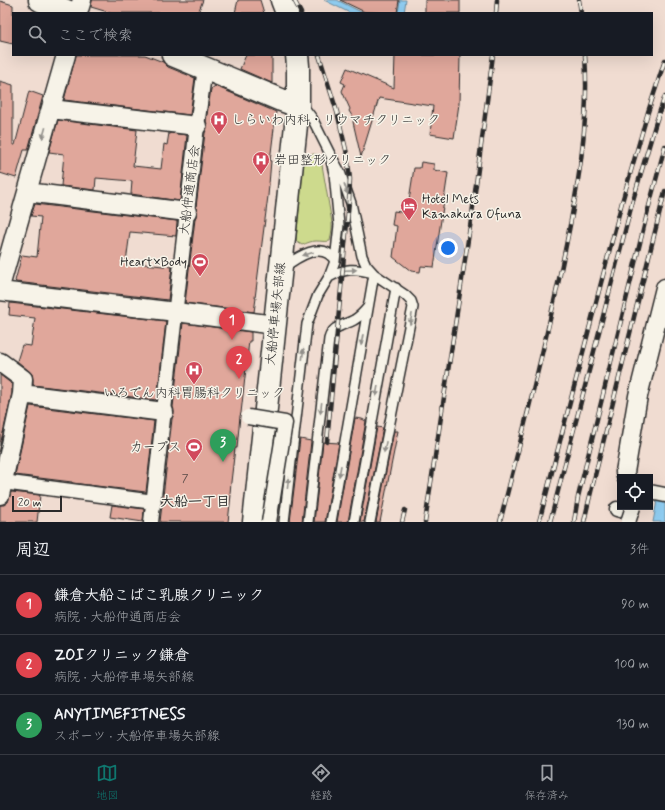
<!DOCTYPE html>
<html lang="ja">
<meta charset="utf-8">
<style>
:root{--surface:#171b24;--page:#242831;--text:#f1f3f6;--muted:#9ea1a6;--line:#363941;--accent:#0f766e}
body{margin:0;font-family:Mynerve,"Klee One",sans-serif;background:var(--page);color:var(--text)}
.controls{position:absolute;right:12px;bottom:12px;display:grid;overflow:hidden;border-radius:0px;box-shadow:0 4px 16px #0002}
.controls button{width:36px;height:36px;display:grid;place-items:center;padding:0;border:0;border-bottom:1px solid var(--line);background:var(--surface);color:var(--text);font:20px sans-serif}
.scale{position:absolute;left:12px;bottom:10px;width:50px;box-sizing:border-box;padding-left:4px;border:2px solid #2b2b2b;border-top:0;font-size:11px;line-height:14px;white-space:nowrap;color:#2b2b2b;-webkit-text-stroke:3px #f7f3e8;paint-order:stroke}
.you{position:absolute;left:448px;top:248px;width:14px;height:14px;margin:-10px;border:3px solid #fff;border-radius:50%;background:#1a73e8;box-shadow:0 0 0 6px #1a73e833}
.badge{display:grid;place-items:center;width:26px;height:26px;border-radius:50%;background:var(--accent);color:#fff;font-size:13px;font-weight:700}
.pin{position:absolute;translate:-50% -33px;filter:drop-shadow(0 1px 2px #0008)}
.pin::after{content:'';position:absolute;top:21px;width:14px;height:12px;background:inherit;clip-path:polygon(0 0,100% 0,50% 100%)}
.list{margin:0;padding:0;list-style:none}
h2{display:flex;justify-content:space-between;align-items:center;height:52px;margin:0;padding:0 16px;font-size:17px}
h2 small{font-size:13px;font-weight:400;color:var(--muted)}
.list li{display:grid;grid-template-columns:26px 1fr auto;gap:12px;align-items:center;box-sizing:border-box;height:60px;padding:0 16px;border-top:1px solid var(--line)}
.list b{display:block;font-size:15px;white-space:nowrap}
.list p{margin:0;font-size:13px;white-space:nowrap;color:var(--muted)}
.list em{font-size:13px;font-style:normal;color:var(--muted)}
.icon{flex:none;width:22px;height:22px;fill:none;stroke:currentColor;stroke-width:2;stroke-linecap:round;stroke-linejoin:round}
.map{position:relative;flex:none;width:665px;height:522px;overflow:hidden}
.search{position:absolute;background:var(--surface);box-shadow:0 4px 16px #0002;left:12px;right:12px;top:12px;height:44px;display:flex;align-items:center;gap:10px;box-sizing:border-box;padding:0 14px;border-radius:0px;color:var(--muted);font-size:15px}
.sheet{height:232px;background:var(--surface)}
nav{display:flex;justify-content:space-around;align-items:center;box-sizing:border-box;height:56px;border-top:1px solid var(--line);background:var(--surface);font-size:11px;color:var(--muted)}
nav a{display:grid;justify-items:center;gap:2px}
nav .on{color:var(--accent)}
.map>svg:first-child{display:block}
</style>
<div class="map">
<svg width="665" height="522" viewBox="0 0 665 522">
<rect width="100%" height="100%" fill="#f0dcd1"/>
<filter id="ink" filterUnits="userSpaceOnUse"><feTurbulence type="fractalNoise" baseFrequency=".025" numOctaves="2"/><feDisplacementMap in="SourceGraphic" scale="8" xChannelSelector="R" yChannelSelector="G"/><feConvolveMatrix kernelMatrix="1 2 1 2 8 2 1 2 1" color-interpolation-filters="sRGB"/></filter>
<g filter="url(#ink)">
<path fill="#cdda8d" stroke="#7c825c" d="M314,154L318,155L321,159L332,223V229L330,241C324,242 322,241 316,241C311,241 307,243 302,245L297,242L296,240L304,160L309,155Z"/>
<path fill="#8fccf0" stroke="#678ca1" d="M324,0H337L363,13H350Z
M400,0H406L404,13H398Z
M665,490V522H653L657,501L663,498Z"/>
<path fill="#e0a79b" stroke="#2b2b2b" d="M92,0H203L198,13H111L91,7Z
M238,0H260L264,13H235Z
M340,0H399L397,13L365,12Z
M425,0H460V13H425Z
M0,1L13,5V44L0,41Z
M76,55H145L163,62L168,67L195,78L190,115L64,100Z
M246,55H272V83L240,69Z
M395,55H460L459,104L454,138L430,134L433,106L379,98L361,157L353,122L354,119L349,111L350,109L342,91L345,84L341,82L347,68L394,88Z
M0,81L13,85V145H15L29,91L43,96L28,150H24L16,178L0,173Z
M215,86L276,112L270,161H271L268,196L255,298H256L254,312L185,303L195,219L197,213L196,207L205,133L207,128L206,121L211,89Z
M58,120L137,130L133,166L161,169L164,144L167,145L169,133L187,135L180,201L131,194L132,181L96,178L95,190L61,186L64,154L49,152Z
M421,162L434,164V170L448,173L434,267L421,266L420,272L411,271L393,257L397,226L392,225L394,211L407,213L414,168H420Z
M35,204L177,221L176,236L130,232L126,262L172,267L168,300L16,282L15,281L22,255L37,257L41,217L31,216Z
M10,303L166,321L157,400L33,385V380L32,374L29,371L17,361L22,345L31,346L35,318L9,315Z
M183,323L251,332V341H249L241,413L240,416L237,448H235L231,482L230,494L231,495L228,522H160L172,419L174,413L173,407Z
M0,375L12,384V393L0,446Z
M30,406L154,421L146,492L72,483V482L15,475Z
M355,418L362,419L366,421L348,522H337Z
M377,427L383,428L364,522H360Z
M394,431H398L380,522H376Z
M300,439L311,441L302,522H290Z
M323,442L339,443L325,522H314Z
M11,492L40,495L37,522H0V505H4L8,502Z
M112,505L144,509L143,522L110,517Z"/>
<g fill="none" stroke-linecap="round" stroke-linejoin="round">
<defs>
<path id="service" d="M299,106L306,110L312,118L330,154L340,172L351,203L362,256L366,265L374,274L405,295L411,301L413,307L370,522
M283,268C296,258 323,239 335,261
M329,277C345,268 355,268 373,273
M284,522L307,324L318,295L329,277L335,261L339,225L334,173L331,161
M308,522L329,339C333,325 343,326 354,320C359,317 364,312 368,307
M331,522L374,274
M354,522L396,288"/>
<path id="pedestrian" d="M3,482L154,502
M650,492L665,495
M617,509L631,513
M151,522L197,126L205,68"/>
<path id="minor" d="M78,13L82,0
M51,109L197,126
M27,192L187,212
M0,287L66,55
M0,291L176,312L275,325
M0,362L23,379L22,394L0,495
M22,394L164,412
M626,477L625,472L638,396L665,288"/>
<path id="tertiary" d="M40,0L71,13
M173,55L281,100L298,106"/>
<path id="secondary" d="M282,0L287,13
M254,522L298,106V66L297,55"/>
</defs>
<use href="#service" stroke="#2b2b2b" stroke-width="12"/>
<use href="#pedestrian" stroke="#2b2b2b" stroke-width="17"/>
<use href="#minor" stroke="#2b2b2b" stroke-width="21"/>
<use href="#tertiary" stroke="#2b2b2b" stroke-width="25"/>
<use href="#secondary" stroke="#2b2b2b" stroke-width="25"/>
<use href="#service" stroke="#f7f3e8" stroke-width="9"/>
<use href="#pedestrian" stroke="#f7f3e8" stroke-width="14"/>
<use href="#minor" stroke="#f7f3e8" stroke-width="18"/>
<use href="#tertiary" stroke="#f7f3e8" stroke-width="22"/>
<use href="#secondary" stroke="#f7f3e8" stroke-width="22"/>
<defs>
<path id="rail" d="M294,0L301,13
M579,0L581,13
M496,13L497,0
M319,55L337,112L347,154L350,179L349,201L327,442
M402,522L405,510
M425,522L473,207L493,55
M500,522C522,435 545,348 563,260C577,193 590,124 585,55
M539,522L622,202L648,112L665,60
M550,522L633,200L656,122L665,96
M574,522L578,497L648,210L665,146
M584,522L589,500L665,191"/>
</defs>
<use href="#rail" stroke="#2b2b2b" stroke-width="4.5"/>
<use href="#rail" stroke="#f7f3e8" stroke-width="3" stroke-dasharray="9" stroke-linecap="butt"/>
<defs>
<path id="pedestrian-bridge" d="M248,417L285,423L269,522
M628,522L633,507"/>
</defs>
<use href="#pedestrian-bridge" stroke="#2b2b2b" stroke-width="17" stroke-linecap="butt"/>
<use href="#pedestrian-bridge" stroke="#f7f3e8" stroke-width="14"/>
</g>
<defs><path id="oneway-solid" d="M-6-.8H1V-3.2L6.5 0L1 3.2V.8H-6Z"/></defs>
<g fill="#918f8a">
<use href="#oneway-solid" transform="translate(44 133) rotate(106)"/>
<use href="#oneway-solid" transform="translate(346 189) rotate(71)"/>
<use href="#oneway-solid" transform="translate(308 254) rotate(163)"/>
<use href="#oneway-solid" transform="translate(351 270) rotate(-3)"/>
<use href="#oneway-solid" transform="translate(411 319) rotate(101)"/>
<use href="#oneway-solid" transform="translate(362 340) rotate(100)"/>
<use href="#oneway-solid" transform="translate(303 354) rotate(-83)"/>
<use href="#oneway-solid" transform="translate(377 391) rotate(100)"/>
<use href="#oneway-solid" transform="translate(321 408) rotate(97)"/>
<use href="#oneway-solid" transform="translate(385 447) rotate(101)"/>
<use href="#oneway-solid" transform="translate(340 471) rotate(100)"/>
<use href="#oneway-solid" transform="translate(288 483) rotate(-84)"/>
</g>
</g>
<defs>
<symbol id="hospital-pin" viewBox="-11 -11 22 30"><path d="M0 17L-7.5 6A9.5 9.5 0 1 1 7.5 6Z" fill="#d1495b" stroke="#f7f3e8"/><path d="M-5-5h3v3.5h4V-5h3V5h-3V1.5h-4V5h-3Z" fill="#fff"/></symbol>
<symbol id="hotel-pin" viewBox="-11 -11 22 30"><path d="M0 17L-7.5 6A9.5 9.5 0 1 1 7.5 6Z" fill="#d1495b" stroke="#f7f3e8"/><path d="M-6-4.5h1.5V1H6V5H4.5V3h-9V5H-6ZM-4 0a1.8 1.8 0 1 1 3.6 0ZM.5 0V-2.5h3Q6-2.5 6 0Z" fill="#fff"/></symbol>
<symbol id="stadium-pin" viewBox="-11 -11 22 30"><path d="M0 17L-7.5 6A9.5 9.5 0 1 1 7.5 6Z" fill="#d1495b" stroke="#f7f3e8"/><path d="M0-5a6.5 5 0 1 0 0 10a6.5 5 0 1 0 0-10ZM-3.5-1.8h7v3.6h-7Z" fill="#fff"/></symbol>
</defs>
<g fill-rule="evenodd">
<use href="#hospital-pin" x="209" y="110" width="20" height="27"/>
<use href="#hospital-pin" x="251" y="150" width="20" height="27"/>
<use href="#hotel-pin" x="399" y="196" width="20" height="27"/>
<use href="#stadium-pin" x="190" y="252" width="20" height="27"/>
<use href="#hospital-pin" x="184" y="360" width="20" height="27"/>
<use href="#stadium-pin" x="184" y="437" width="20" height="27"/>
</g>
<g text-anchor="middle" dominant-baseline="central" stroke-width="3" stroke-linejoin="round" paint-order="stroke">
<g font-size="11" fill="#584a47">
<text x="185" y="479">7</text>
</g>
<g font-size="13" fill="#2b2b2b" stroke="#f7f3e8" text-anchor="start">
<text x="232" y="120">しらいわ内科・リウマチクリニック</text>
<text x="274" y="160">岩田整形クリニック</text>
<text x="422" y="199">Hotel Mets<tspan x="422" dy="15">Kamakura Ofuna</tspan></text>
<text x="187" y="262" text-anchor="end">Heart×Body</text>
<text x="194" y="393" text-anchor="middle">いろでん内科胃腸科クリニック</text>
<text x="181" y="447" text-anchor="end">カーブス</text>
</g>
<g font-size="13" fill="#2b2b2b" stroke="#f7f3e8">
<text transform="translate(190 190) rotate(-83)">大船仲通商店会</text>
<text transform="translate(276 314) rotate(-84)">大船停車場矢部線</text>
</g>
<g font-size="14" font-weight="bold" fill="#2b2b2b" stroke="#f7f3e8">
<text x="195" y="502">大船一丁目</text>
</g>
</g>
</svg>
<div class="controls">
<button><svg class="icon" aria-label="locate" viewBox="0 0 24 24"><circle cx="12" cy="12" r="6"/><path d="M12 2v4M12 18v4M2 12h4M18 12h4"/></svg></button>
</div>
<div class="scale">20 m</div>
<div class="you"></div>
<div class="pin badge" style="left:232px;top:340px;background:#e0444e">1</div>
<div class="pin badge" style="left:239px;top:379px;background:#e0444e">2</div>
<div class="pin badge" style="left:223px;top:462px;background:#2e9e5b">3</div>
<div class="search"><svg class="icon" aria-label="search" viewBox="0 0 24 24"><circle cx="10" cy="10" r="6"/><path d="M15 15l6 6"/></svg>ここで検索</div>
</div>
<section class="sheet">
<h2>周辺<small>3件</small></h2>
<ul class="list">
<li><span class="badge" style="background:#e0444e">1</span><div><b>鎌倉大船こばこ乳腺クリニック</b><p>病院 · 大船仲通商店会</p></div><em>90 m</em></li>
<li><span class="badge" style="background:#e0444e">2</span><div><b>ZOIクリニック鎌倉</b><p>病院 · 大船停車場矢部線</p></div><em>100 m</em></li>
<li><span class="badge" style="background:#2e9e5b">3</span><div><b>ANYTIMEFITNESS</b><p>スポーツ · 大船停車場矢部線</p></div><em>130 m</em></li>
</ul>
</section>
<nav>
<a class="on"><svg class="icon" aria-label="map" viewBox="0 0 24 24"><path d="M3 6l6-2 6 2 6-2v14l-6 2-6-2-6 2zM9 4v14M15 6v14"/></svg>地図</a>
<a><svg class="icon" aria-label="directions" viewBox="0 0 24 24"><path d="M12 3l9 9-9 9-9-9zM9 14v-3h6M13 9l2 2-2 2"/></svg>経路</a>
<a><svg class="icon" aria-label="saved" viewBox="0 0 24 24"><path d="M7 4h10v16l-5-4-5 4z"/></svg>保存済み</a>
</nav>
